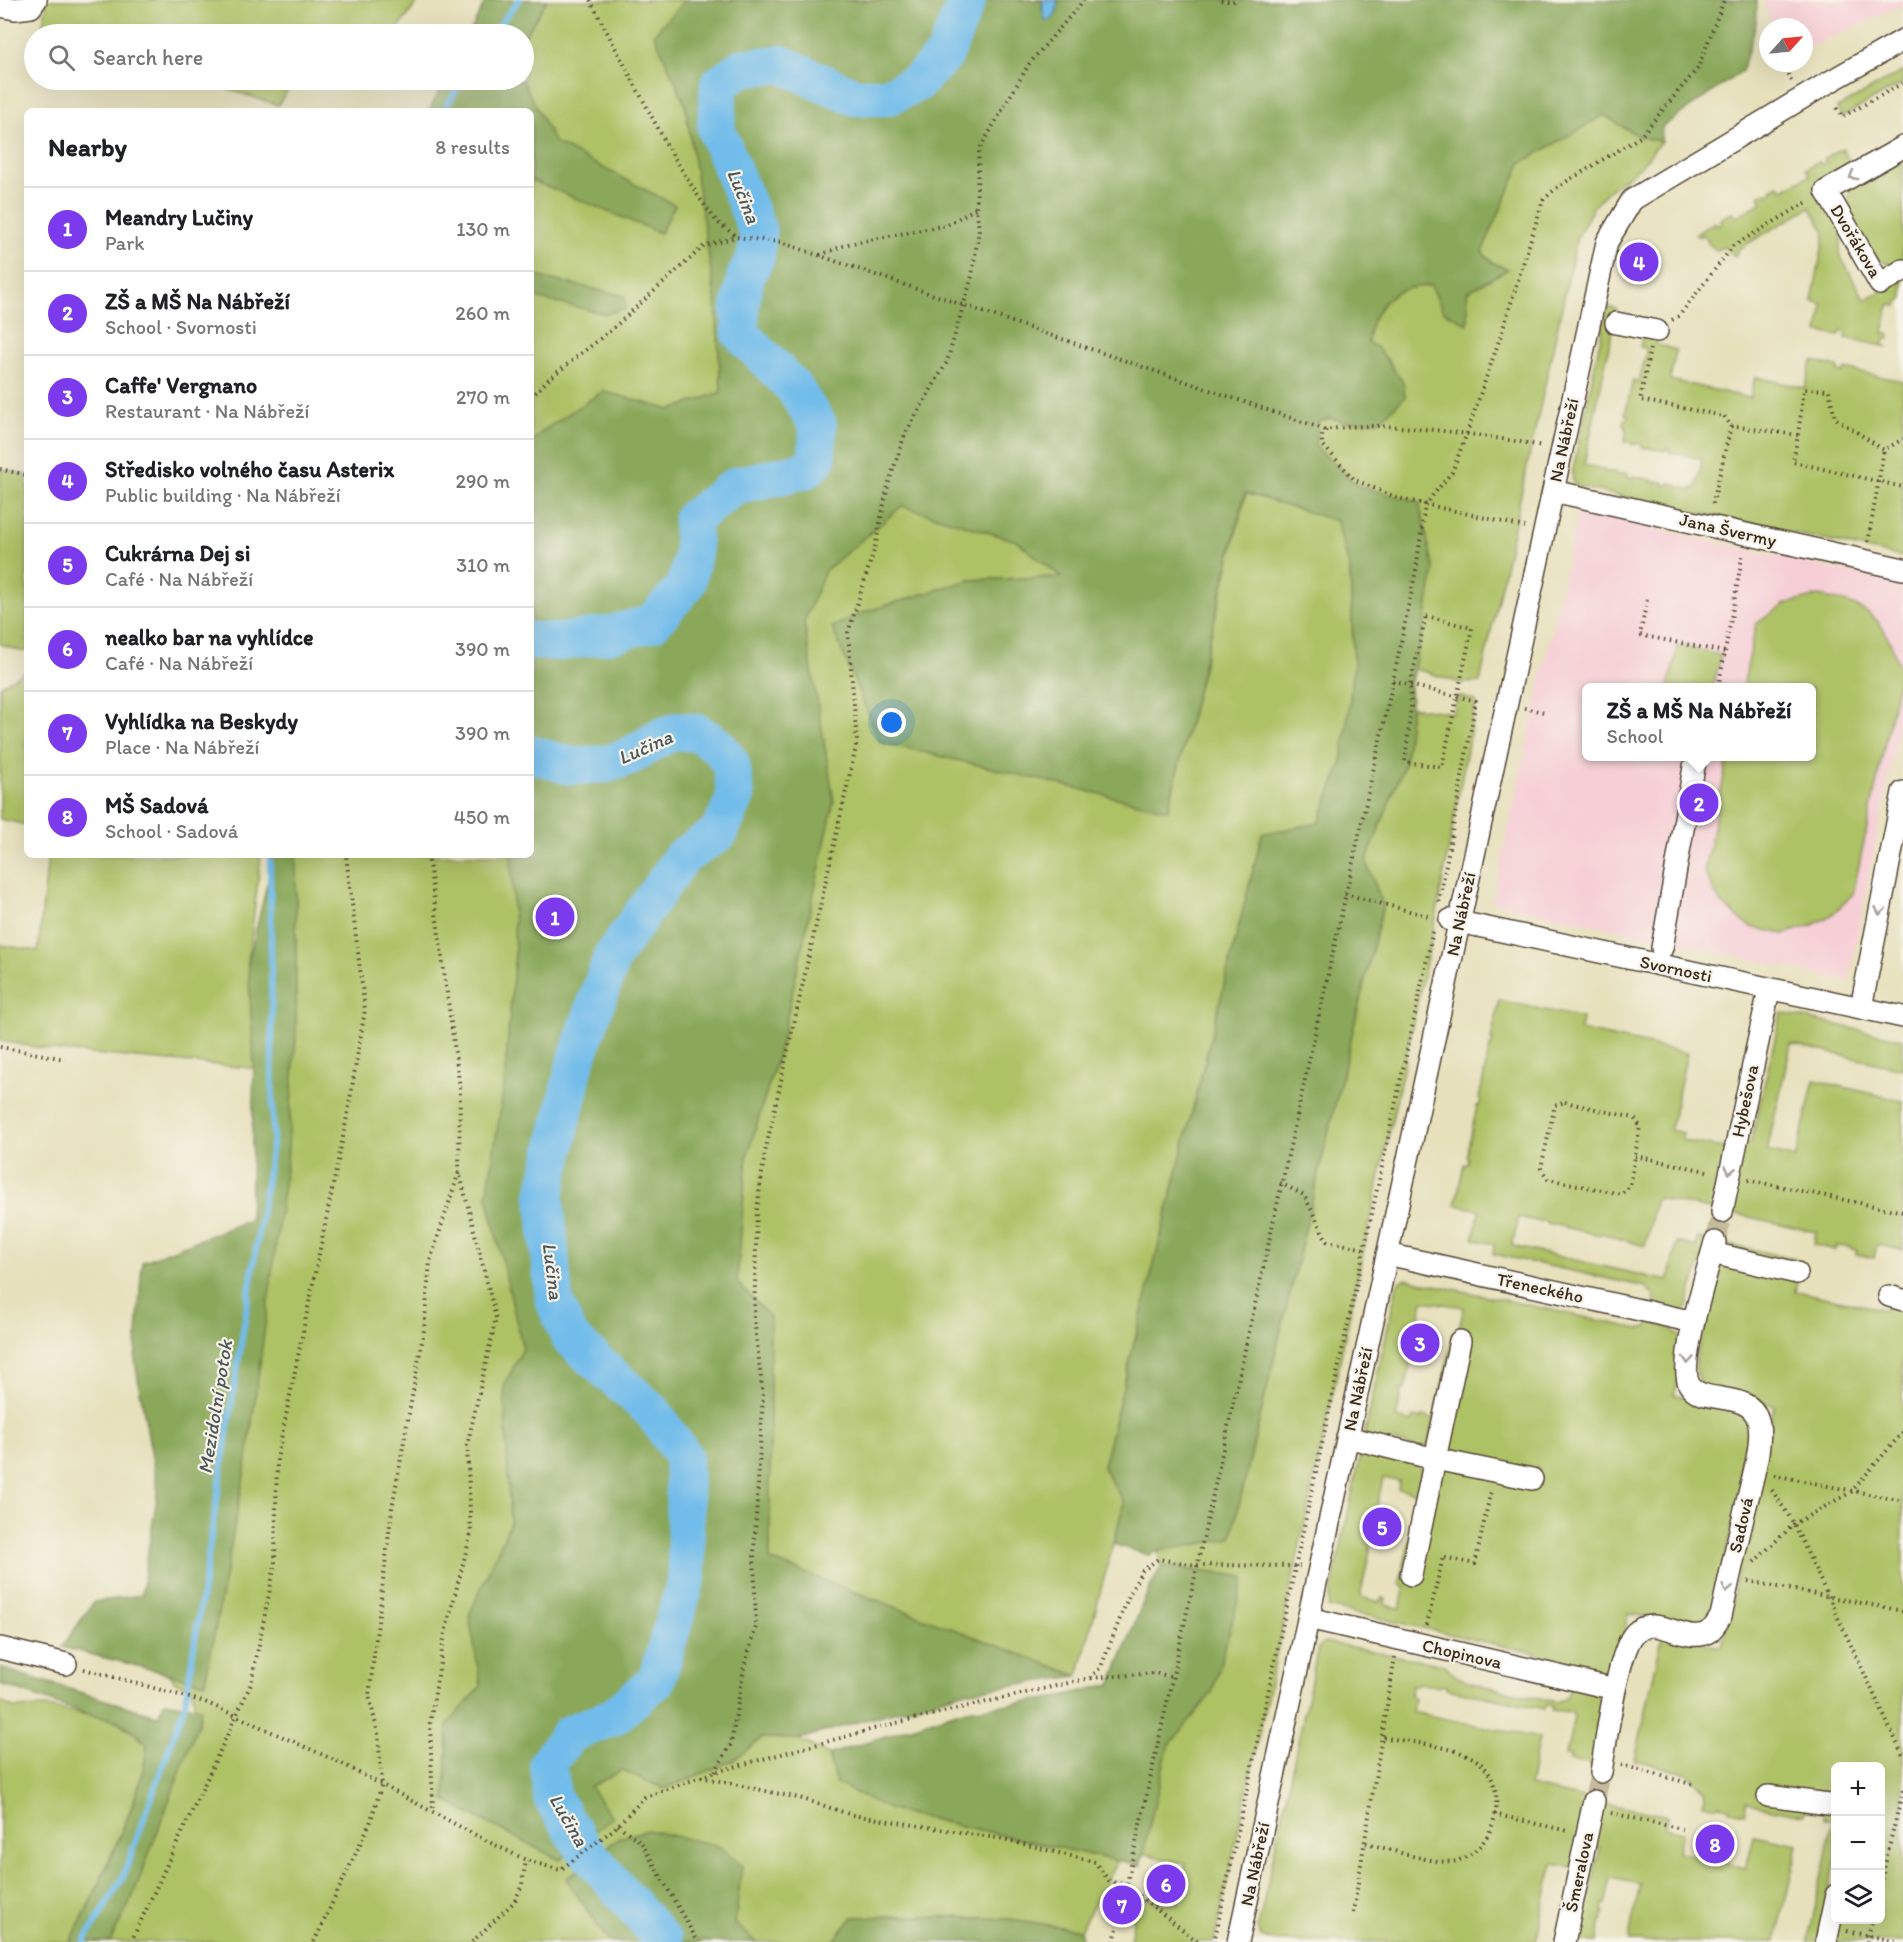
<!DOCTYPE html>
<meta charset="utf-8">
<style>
:root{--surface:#fff;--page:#f2f2f2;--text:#202124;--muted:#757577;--line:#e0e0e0;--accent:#7c3aed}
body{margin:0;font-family:Itim,sans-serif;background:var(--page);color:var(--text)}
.controls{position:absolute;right:18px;bottom:18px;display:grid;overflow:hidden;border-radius:9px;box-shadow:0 6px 24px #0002}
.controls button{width:54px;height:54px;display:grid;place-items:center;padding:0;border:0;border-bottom:2px solid var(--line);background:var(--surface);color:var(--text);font:30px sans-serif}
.compass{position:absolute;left:1759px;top:18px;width:54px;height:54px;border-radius:50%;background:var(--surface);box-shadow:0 6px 24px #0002;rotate:63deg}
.you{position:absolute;left:892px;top:723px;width:21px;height:21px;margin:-15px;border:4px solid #fff;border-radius:50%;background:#1a73e8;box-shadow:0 0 0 9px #1a73e833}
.badge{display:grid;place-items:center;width:39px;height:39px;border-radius:50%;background:var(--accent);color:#fff;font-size:20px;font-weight:700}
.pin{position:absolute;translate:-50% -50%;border:3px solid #fff;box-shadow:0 2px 6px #0006}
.popup{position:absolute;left:1582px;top:683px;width:234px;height:78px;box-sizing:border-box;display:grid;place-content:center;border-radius:9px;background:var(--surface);filter:drop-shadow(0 2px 4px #0005);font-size:20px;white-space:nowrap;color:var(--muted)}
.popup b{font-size:22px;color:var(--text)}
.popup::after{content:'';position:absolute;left:50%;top:100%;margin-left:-12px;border:12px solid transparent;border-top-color:var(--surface)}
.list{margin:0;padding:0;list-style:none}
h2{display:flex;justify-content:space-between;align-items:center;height:78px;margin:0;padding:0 24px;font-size:26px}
h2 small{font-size:20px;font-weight:400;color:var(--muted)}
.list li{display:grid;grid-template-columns:39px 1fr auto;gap:18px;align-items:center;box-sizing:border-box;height:84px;padding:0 24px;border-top:2px solid var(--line)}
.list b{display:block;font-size:22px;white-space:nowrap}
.list p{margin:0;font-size:20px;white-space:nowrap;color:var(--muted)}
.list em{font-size:20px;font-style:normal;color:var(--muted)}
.icon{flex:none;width:33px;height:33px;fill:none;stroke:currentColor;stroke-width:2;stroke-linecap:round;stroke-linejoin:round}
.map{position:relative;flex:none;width:1903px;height:1942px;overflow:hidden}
.search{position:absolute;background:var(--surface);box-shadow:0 6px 24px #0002;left:24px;top:24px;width:510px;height:66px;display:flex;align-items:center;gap:15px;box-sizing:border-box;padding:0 21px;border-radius:33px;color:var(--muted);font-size:22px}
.panel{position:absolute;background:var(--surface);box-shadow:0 6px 24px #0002;left:24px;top:108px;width:510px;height:750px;border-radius:9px}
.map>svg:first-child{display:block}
</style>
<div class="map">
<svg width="1903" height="1942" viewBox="0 0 1903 1942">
<rect width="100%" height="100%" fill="#f7f3e8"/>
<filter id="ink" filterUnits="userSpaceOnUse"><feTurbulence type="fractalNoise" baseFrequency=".0167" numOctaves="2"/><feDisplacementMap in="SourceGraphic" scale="12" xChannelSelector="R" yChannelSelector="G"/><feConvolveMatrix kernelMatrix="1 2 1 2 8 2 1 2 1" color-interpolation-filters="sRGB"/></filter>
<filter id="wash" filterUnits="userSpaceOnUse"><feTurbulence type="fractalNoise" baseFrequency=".008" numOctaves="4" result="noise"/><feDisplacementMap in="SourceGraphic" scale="24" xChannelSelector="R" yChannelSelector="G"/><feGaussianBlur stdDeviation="1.35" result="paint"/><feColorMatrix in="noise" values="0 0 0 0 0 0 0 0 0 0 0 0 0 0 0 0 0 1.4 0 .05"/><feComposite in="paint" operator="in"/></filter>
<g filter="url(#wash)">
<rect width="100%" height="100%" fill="#e6e0bb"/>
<path fill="#f6cfd6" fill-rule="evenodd" d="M1763,0H1903V5L1804,50V27H1773Z
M1578,511L1903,584V704L1849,981L1492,902ZM1586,688H1812V756H1586Z"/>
<path fill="#adc165" stroke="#747642" stroke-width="1.5" d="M47,0H419L394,34H56L42,30Z
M509,0H1083L864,538L902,505L1017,541L1062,577L969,580L1168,810L1246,493L1337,520L1350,570L1354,668L1342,762L1319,823L1262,835L1103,1467L1124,1503L1078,1676L770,1560L732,1761L762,1738L799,1739L828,1755L836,1783L891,1810L1118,1861L1080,1930L1010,1919L908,1916L853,1917L833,1942H92L195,1711L192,1689L175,1682L170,1675L215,1462L225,1436L267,1073L279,855H531V111L462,80H524V34Z
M1903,71V83L1842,117L1837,108Z
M199,80H342L292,83L278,105Z
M1604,115L1640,137L1661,141L1642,165L1607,192L1594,206L1577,238L1480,682L1460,683L1413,668L1426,616L1419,502L1358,487L1315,446L1318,422L1330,418L1347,422L1393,368L1387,359L1368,343C1368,323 1382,297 1402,290C1411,287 1422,287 1431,285L1443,311L1468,324L1467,292L1507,269L1493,263L1482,252L1521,163Z
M1842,148L1851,164V166L1817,186L1843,232L1839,254L1865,300L1903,279V299L1898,302L1897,306L1889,305L1883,333L1890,335V339H1885L1884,345L1888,347L1845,338L1846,333L1841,331L1839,336L1818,332L1823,304L1812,301L1825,233L1810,207L1740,248L1735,256L1724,247L1716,250L1707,242L1708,239L1701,234L1699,237L1695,234L1715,222L1717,225L1721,222L1720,219L1733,212L1736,217L1762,202L1759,196L1767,192L1768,195L1772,192L1771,189L1779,185L1783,190L1810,175L1806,169L1819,161L1822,165L1826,163L1824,159Z
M1903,158V263L1893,265L1877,260C1866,241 1836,205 1853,184C1860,177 1892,164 1903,158Z
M1607,307L1617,309L1584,465L1604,469V472H1616V474L1620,475L1621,473L1628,474V477L1632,478L1633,476L1652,480V482L1656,483L1657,481L1664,482L1663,485L1668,486L1669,483L1677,485V487H1686V489L1691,491L1692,488L1696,489L1702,459L1669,452V449H1666L1665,451L1642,447V444L1637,443L1636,445L1631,444V442L1626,441L1625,443L1627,429H1625V425L1623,424L1624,420H1627L1628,415L1625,414L1633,380L1639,382L1647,349L1640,347L1646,320L1657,331L1655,344L1676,350L1670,380L1750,398L1755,377L1805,388L1812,361L1838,367V372L1843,373L1845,369L1903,381V557L1579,487L1573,482L1572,474Z
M0,469L27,475V651H20L0,644Z
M1818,596C1871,604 1887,621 1900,672L1853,894L1833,914L1813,925L1784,934L1750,927L1720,902L1704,872L1728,757L1812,756V688L1743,687L1756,624L1785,604Z
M1678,645L1721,655L1713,687H1668Z
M27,670V825L0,819V686Z
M1458,696L1476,701L1436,917L1214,1942H1130L1137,1895L1177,1905L1186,1864L1133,1851L1158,1746L1245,1577L1161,1566L1158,1551L1231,1538L1383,905L1366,862L1405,762L1411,707L1453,713Z
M48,855H261L248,963L260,1069L60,1051L0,1041V945L38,951Z
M1499,1000L1582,1018L1580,1030L1687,1053L1670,1130L1683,1133L1682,1139L1683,1141L1725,1148L1715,1210L1656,1198L1645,1246L1600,1233L1599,1235L1546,1223V1221L1541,1220L1540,1222L1519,1217L1512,1246L1668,1281L1677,1242L1696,1247L1698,1238L1708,1240L1686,1309L1678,1312L1655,1305L1654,1296L1646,1287L1493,1254L1494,1244L1473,1239L1480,1210L1455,1205L1464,1164H1467L1468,1158L1466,1157L1477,1106H1479L1481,1100L1479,1099L1490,1046H1492L1493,1040H1491Z
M1781,1013L1903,1039V1069L1791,1044L1767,1151L1796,1158L1814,1080L1903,1101V1250L1877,1245L1874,1258L1856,1255L1857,1251L1848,1247L1836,1246L1835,1250L1814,1245L1816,1232L1727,1212L1741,1145L1750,1143L1752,1137Z
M1721,1243L1795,1259L1793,1272L1798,1274L1795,1291L1885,1310L1887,1303L1903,1306V1942H1832L1837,1920H1880V1766H1836L1835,1796L1771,1785L1769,1795L1835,1814V1865L1819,1942H1808L1833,1821L1824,1819L1823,1813L1805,1810L1804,1815L1761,1807L1747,1801L1744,1813L1730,1810V1807L1718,1805L1717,1807L1703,1804L1706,1792L1689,1774L1635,1760L1663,1633L1716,1646H1722L1774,1405L1709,1390L1700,1384L1695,1364Z
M1407,1279L1639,1329L1646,1327L1650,1322C1656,1324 1663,1325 1669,1328C1694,1339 1679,1376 1674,1395L1738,1409L1745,1413L1755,1430L1711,1620L1692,1627L1628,1613C1624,1632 1623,1672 1598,1674C1591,1675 1582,1672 1575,1671L1574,1664L1570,1661L1328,1607L1362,1447L1418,1465L1422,1471L1418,1493L1398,1489L1399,1481L1383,1478L1377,1506L1379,1508L1360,1597L1380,1602L1381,1598L1386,1599L1385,1605L1400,1608L1405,1586L1399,1584L1402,1574L1453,1333H1458L1464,1307L1423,1301L1405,1390H1402L1396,1418L1412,1422L1414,1417L1421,1419L1422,1416L1434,1419L1429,1444L1422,1448L1364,1436L1397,1285L1400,1281Z
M1325,1642L1444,1665L1456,1676L1467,1682L1557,1702L1566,1698L1572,1684C1598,1695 1603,1690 1604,1721L1597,1720L1595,1728L1602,1730L1594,1769L1589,1768V1764L1570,1760V1756H1566L1574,1716L1571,1712L1551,1710L1552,1706L1546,1704L1544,1709L1446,1689V1686L1440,1685L1439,1687L1418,1683L1417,1685H1412L1410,1695L1414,1698L1412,1712L1539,1738L1529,1786L1588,1799L1573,1867L1553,1864L1536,1942H1277L1261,1937L1258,1928L1318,1648Z
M0,1702L14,1708L48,1707L117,1721L147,1744C144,1778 132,1807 119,1837C104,1873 88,1908 70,1942H0Z
M1599,1802L1667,1816L1665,1828L1682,1832L1678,1852L1746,1868L1754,1836L1798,1845L1776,1942H1628L1640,1884L1611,1878L1605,1905H1603L1602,1911L1604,1912L1597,1942H1579L1596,1864L1587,1861L1590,1859L1597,1861L1600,1847L1593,1845Z"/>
<path fill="#8aa75a" stroke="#62683c" stroke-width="1.5" d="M486,0H547L524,38V34H469Z
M685,0H1042V8L1056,14L1058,0H1757L1756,24L1742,71L1662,127L1661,141L1640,137L1604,115L1521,163L1482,252L1493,263L1508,269L1467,292L1468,324L1443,311L1431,285C1422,287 1411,287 1402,290C1382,297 1368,323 1368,343L1377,347L1403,382L1405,397L1379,421L1347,422L1330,418L1318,422L1315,446L1358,486L1419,502L1434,570L1426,616L1410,685L1411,707L1405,762L1366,862L1383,905L1231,1538L1158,1551L1148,1555L1113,1544L1124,1503L1103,1467L1262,834L1319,823L1342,762L1354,668L1350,570L1337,521L1245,493L1168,810L880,742L832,627L864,612L969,580L1061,577L1017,541L902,506L825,571L804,622L834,801L781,1044L747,1157L737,1282L770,1317V1560L1078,1676L963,1692L799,1739L762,1738L732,1761L665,1789L622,1770L590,1787L612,1817L560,1860L445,1801L448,1724L481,1686L469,1615L510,1523L504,1386L523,1349L487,1196L504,1086L515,952L511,855H531V442L544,430L603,391L671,410L721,392L716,304L685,104L654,34Z
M445,80H522L555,143L675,205L660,233L531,180V111H429Z
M531,275L625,296L626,308L606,314L531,297Z
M274,855H296V1036L287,1161L247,1460L205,1683L62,1647L94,1602L141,1595L158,1491L135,1362L142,1262L250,1220L254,1064L248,963Z
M1161,1566L1245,1577L1212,1693L1168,1747L1140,1866L891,1810L836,1783L828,1755L960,1711L1055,1698L1111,1684L1144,1600Z
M0,1668L158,1716L164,1702L201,1708L199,1721L134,1894L110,1942H70C89,1908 104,1873 120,1837C132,1806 145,1777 147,1744L135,1732L117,1721L86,1714L0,1684Z
M647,1830L719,1846L742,1866L735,1923L756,1942H609L566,1879L619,1838Z
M908,1916L1010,1919L1080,1930L1083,1942H833L853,1917Z"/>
<path fill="#71bcea" stroke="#567384" stroke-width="1.5" d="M1042,0H1058L1056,14L1049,21L1044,19Z"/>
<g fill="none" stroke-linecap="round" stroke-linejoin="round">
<path stroke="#71bcea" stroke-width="6" d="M492,34L519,0
M443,111L463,80
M84,1942L123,1877L185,1704L273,1139L270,855"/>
<path stroke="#71bcea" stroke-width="38" d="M531,641L561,642L611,634L652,623L686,585L693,553L692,519L735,486L806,470L817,459L818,425L794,388L741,334L740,308L746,275L756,257L758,232L716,129L719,84L741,68L781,64L855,97H887L917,83L945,54L967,0
M531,754L571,766L607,764L630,756L663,736L678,731L698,733L718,746L731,764L736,796L719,833L682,857L612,957L575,1064L545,1195L554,1300L570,1338L653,1412L683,1456L687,1578L656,1681L613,1717L569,1734L548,1763L552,1798L582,1846L664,1942"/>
</g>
</g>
<g filter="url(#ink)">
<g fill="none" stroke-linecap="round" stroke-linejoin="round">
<path stroke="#c4bc9c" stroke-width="21" stroke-dasharray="21 10" stroke-linecap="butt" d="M1715,1242L1722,1212
M1594,1801L1601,1772"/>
<defs>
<path id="minor" d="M0,6L15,9L31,7L36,0
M1903,147L1826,191L1880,284L1903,270
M1616,323L1657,331
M1553,491L1903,569
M1450,920L1903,1017
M1662,948L1696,756
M1861,1008L1903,792
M1722,1212L1769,990
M1712,1253L1797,1273
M1387,1254L1694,1322
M1889,1296L1903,1300
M1347,1437L1435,1459L1460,1341
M1411,1575L1435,1459L1532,1479
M1308,1618L1615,1689
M0,1648L66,1664
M1601,1772C1606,1743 1617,1652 1635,1633C1656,1612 1688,1647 1710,1631C1714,1628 1718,1621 1721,1616C1728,1584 1735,1551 1743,1518C1748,1494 1765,1443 1758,1420C1749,1389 1701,1406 1689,1384C1678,1362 1708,1269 1715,1242
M1768,1796L1836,1805
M1238,1942L1607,242L1632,200L1824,85L1903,40
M1564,1942L1594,1801
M1826,1942L1836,1895"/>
</defs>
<use href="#minor" stroke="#554536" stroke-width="24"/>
<path stroke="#554536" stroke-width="4" stroke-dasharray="1.5 4.5" stroke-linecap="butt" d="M590,0L669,149L700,199L717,222L736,236
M1221,0L1232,2L1237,0
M1785,69L1792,81
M1837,108L1842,117L1903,83
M820,255L848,244L947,225L976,208
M1672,320L1679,316L1733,246L1809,201
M1650,349L1640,400L1724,416L1731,426L1712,507
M531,397L550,378L610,331L704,246L736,237L780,242L1326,430C1356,424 1385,426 1414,428C1458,432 1500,438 1543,446
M1731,426L1798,435L1793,462L1903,487
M1326,430L1322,436V444L1355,480L1398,498L1525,527
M1798,435L1804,389L1829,390L1835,418L1884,450L1903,439
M0,469L27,475
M1868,542L1884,450
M1647,600L1640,635L1725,652L1718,688
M1426,616L1472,628L1442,767L1405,762L1411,707L1410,685Z
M1725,652L1743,552
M1393,681L1476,701L1439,903
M1524,708L1544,712
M428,855L460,1088L459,1171L496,1318L467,1446L471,1533L445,1633L430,1723L433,1810
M1345,894L1432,917
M0,1047L65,1059
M1565,1102L1634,1118L1640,1126L1630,1186L1621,1194L1548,1179L1541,1168L1555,1105Z
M1635,1156L1711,1172
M1748,1180L1903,1212
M1280,1183L1304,1195L1327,1241L1365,1249
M1774,1475L1903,1501
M1772,1490L1794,1524L1903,1756
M1754,1562L1794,1524L1851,1492L1903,1432
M1748,1581L1903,1611
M1427,1625L1443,1557L1475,1564L1491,1490
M84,1669L205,1702L341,1763L483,1839L526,1860L560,1870L614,1829L645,1797L715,1772L892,1724L1090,1678L1101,1667L1130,1593L1142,1571L1158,1559L1197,1565L1300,1566
M1091,1678L1155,1673L1173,1677
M1621,1765L1692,1784
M715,1772L731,1744L744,1667L756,1627L754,1552L763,1396L754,1318L757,1209L765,1152L857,742L848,633L875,547L888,485L905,434L947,362L972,276L979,229L976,208L979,150L1029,64L1084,0
M701,1777L803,1799L852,1815L1003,1839L1095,1862L1109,1881L1126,1885L1198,1942
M1611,1813L1682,1829
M1494,1814L1568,1831
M618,1825L641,1842L698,1942
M1366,1843C1386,1848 1437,1866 1456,1861C1498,1850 1513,1781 1473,1758C1452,1746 1408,1742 1383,1737
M1880,1885L1903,1790
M1353,1913L1395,1657
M1847,1931L1898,1942
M131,1942L251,1684L275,1564L277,1459L347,1117L365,1010L346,855
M314,1942L370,1823L382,1784L378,1733L369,1696L392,1508L424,1330L430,1261L459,1172
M472,1942L515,1901L522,1885L526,1860
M1114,1942L1393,681L1416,570L1425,505L1452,472L1467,433L1502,332L1543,200L1559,186L1640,137L1698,68L1724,0
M1214,1942L1433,931
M1867,1942L1872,1920"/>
<use href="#minor" stroke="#fff" stroke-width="21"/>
</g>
<defs><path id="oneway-chevron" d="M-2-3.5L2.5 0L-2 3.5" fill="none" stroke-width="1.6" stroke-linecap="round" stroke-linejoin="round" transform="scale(1.5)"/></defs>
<g stroke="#a79f9a">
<use href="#oneway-chevron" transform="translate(1853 176) rotate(150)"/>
<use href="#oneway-chevron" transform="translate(1880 911) rotate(101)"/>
<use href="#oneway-chevron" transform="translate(1730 1170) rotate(102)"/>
<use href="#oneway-chevron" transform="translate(1688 1360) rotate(94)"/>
<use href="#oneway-chevron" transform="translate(1727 1589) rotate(102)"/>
</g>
</g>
<g text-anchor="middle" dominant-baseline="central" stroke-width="4.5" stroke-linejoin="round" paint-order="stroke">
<g font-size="18" fill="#3b2a1e" stroke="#f7f3e8">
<text transform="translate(1856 241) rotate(59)">Dvořákova</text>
<text transform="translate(1564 440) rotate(-78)">Na Nábřeží</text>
<text transform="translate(1728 530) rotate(13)">Jana Švermy</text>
<text transform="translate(1461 914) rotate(-78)">Na Nábřeží</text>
<text transform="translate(1676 969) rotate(12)">Svornosti</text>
<text transform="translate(1745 1101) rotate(-78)">Hybešova</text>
<text transform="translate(1540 1288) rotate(12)">Třeneckého</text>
<text transform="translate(1358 1389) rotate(-78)">Na Nábřeží</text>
<text transform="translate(1741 1525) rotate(-77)">Sadová</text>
<text transform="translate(1462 1654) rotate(13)">Chopinova</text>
<text transform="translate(1255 1864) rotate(-78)">Na Nábřeží</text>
<text transform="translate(1579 1872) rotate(-78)">Šmeralova</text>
</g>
<g font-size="20" font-style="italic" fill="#4b565b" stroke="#f7f3e8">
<text transform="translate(744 196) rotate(68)">Lučina</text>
<text transform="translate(645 747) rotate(-24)">Lučina</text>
<text transform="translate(553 1271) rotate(83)">Lučina</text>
<text transform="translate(215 1407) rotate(-81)">Mezidolní potok</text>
<text transform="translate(569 1820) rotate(60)">Lučina</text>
</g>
</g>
</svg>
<div class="controls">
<button>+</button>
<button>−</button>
<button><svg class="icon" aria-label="layers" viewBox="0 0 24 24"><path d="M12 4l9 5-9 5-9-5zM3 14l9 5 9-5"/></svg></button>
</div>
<svg class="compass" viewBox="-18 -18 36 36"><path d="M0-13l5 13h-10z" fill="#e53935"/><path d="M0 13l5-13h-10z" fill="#757577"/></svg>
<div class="you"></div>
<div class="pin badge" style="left:555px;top:917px">1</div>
<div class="pin badge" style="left:1699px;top:803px">2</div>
<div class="popup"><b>ZŠ a MŠ Na Nábřeží</b>School</div>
<div class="pin badge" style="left:1420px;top:1343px">3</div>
<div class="pin badge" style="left:1639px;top:262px">4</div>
<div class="pin badge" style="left:1382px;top:1527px">5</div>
<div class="pin badge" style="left:1166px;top:1884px">6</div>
<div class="pin badge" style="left:1122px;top:1905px">7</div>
<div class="pin badge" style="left:1715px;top:1844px">8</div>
<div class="search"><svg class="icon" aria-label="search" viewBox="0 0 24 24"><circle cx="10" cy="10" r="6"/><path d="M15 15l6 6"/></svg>Search here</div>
<section class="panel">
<h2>Nearby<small>8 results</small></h2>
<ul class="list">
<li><span class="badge">1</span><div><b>Meandry Lučiny</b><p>Park</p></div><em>130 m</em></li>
<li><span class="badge">2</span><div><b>ZŠ a MŠ Na Nábřeží</b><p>School · Svornosti</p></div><em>260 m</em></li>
<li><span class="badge">3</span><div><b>Caffe' Vergnano</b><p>Restaurant · Na Nábřeží</p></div><em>270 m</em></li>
<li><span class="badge">4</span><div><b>Středisko volného času Asterix</b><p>Public building · Na Nábřeží</p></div><em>290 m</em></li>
<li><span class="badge">5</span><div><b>Cukrárna Dej si</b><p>Café · Na Nábřeží</p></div><em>310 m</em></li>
<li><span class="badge">6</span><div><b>nealko bar na vyhlídce</b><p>Café · Na Nábřeží</p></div><em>390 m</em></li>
<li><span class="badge">7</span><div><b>Vyhlídka na Beskydy</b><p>Place · Na Nábřeží</p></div><em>390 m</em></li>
<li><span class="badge">8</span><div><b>MŠ Sadová</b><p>School · Sadová</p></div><em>450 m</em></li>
</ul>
</section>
</div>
